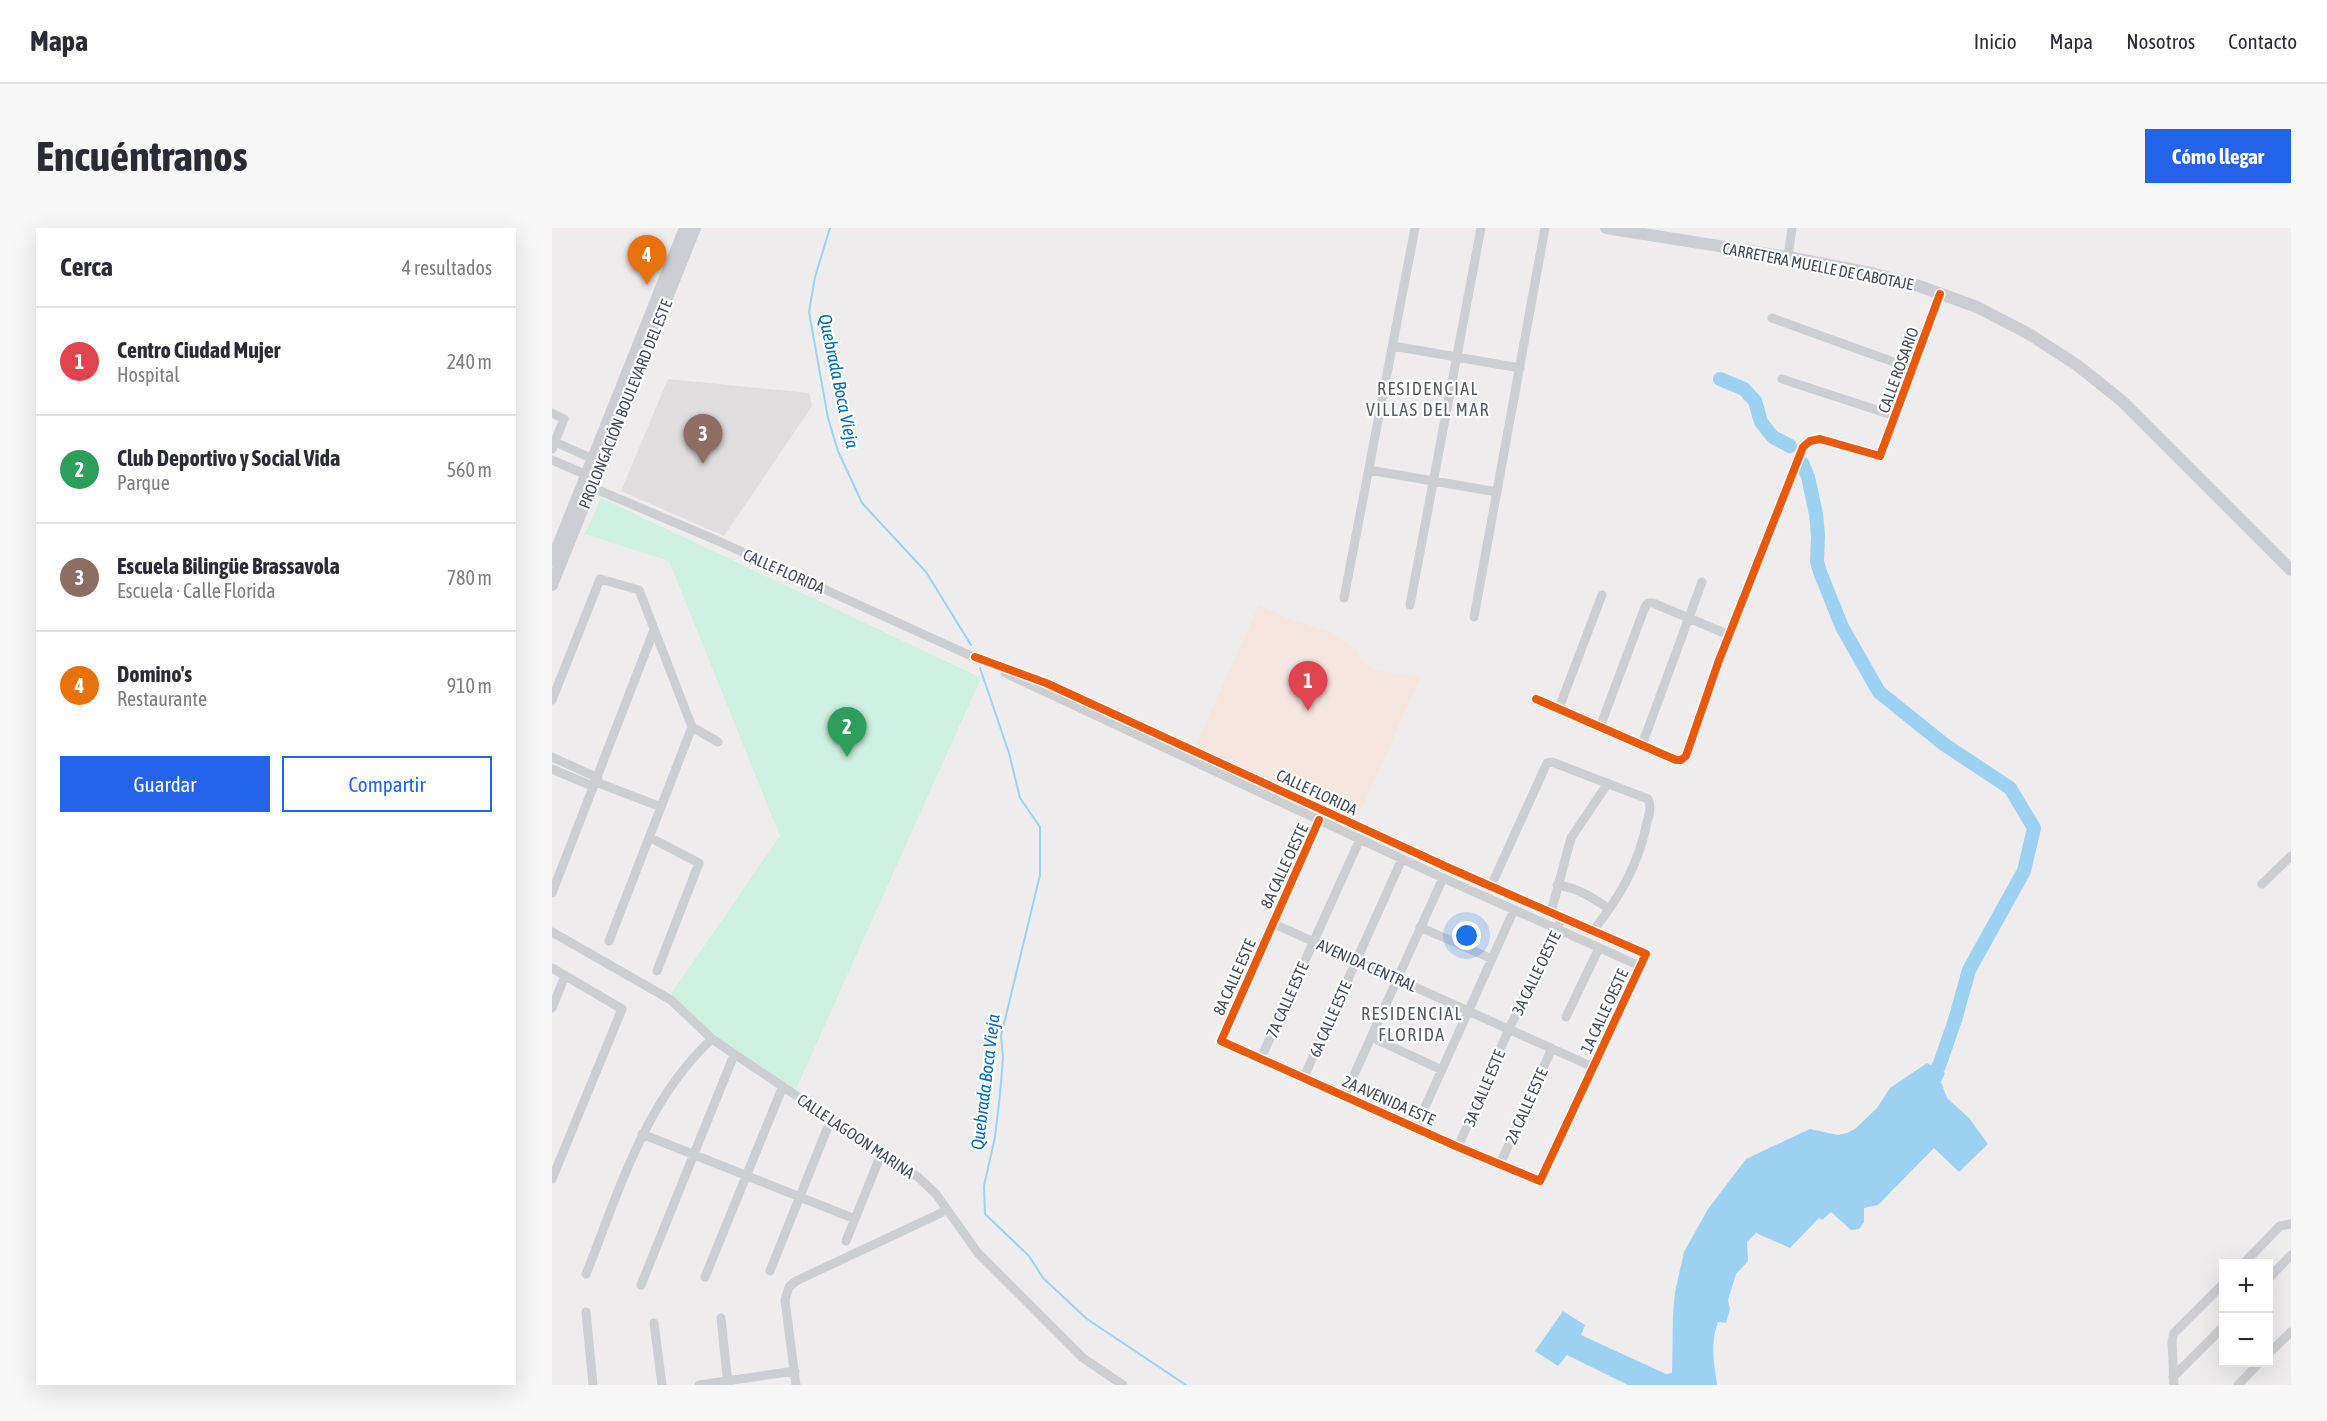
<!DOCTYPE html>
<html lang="es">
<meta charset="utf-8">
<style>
:root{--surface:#fff;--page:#f7f7f7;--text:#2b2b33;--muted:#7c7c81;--line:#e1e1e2;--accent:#2563eb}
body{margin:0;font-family:"Asap Condensed",sans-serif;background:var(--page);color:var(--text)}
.controls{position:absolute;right:18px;bottom:18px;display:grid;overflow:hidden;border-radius:0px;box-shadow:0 6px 24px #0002}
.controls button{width:54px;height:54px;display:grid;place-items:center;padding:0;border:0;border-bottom:2px solid var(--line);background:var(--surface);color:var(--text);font:30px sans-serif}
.you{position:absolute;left:915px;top:708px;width:21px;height:21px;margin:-15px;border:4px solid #fff;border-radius:50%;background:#1a73e8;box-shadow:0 0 0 9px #1a73e833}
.badge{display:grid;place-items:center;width:39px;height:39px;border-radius:50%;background:var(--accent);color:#fff;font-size:20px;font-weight:700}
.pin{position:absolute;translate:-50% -50px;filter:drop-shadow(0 2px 3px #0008)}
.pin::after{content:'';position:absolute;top:32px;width:21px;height:18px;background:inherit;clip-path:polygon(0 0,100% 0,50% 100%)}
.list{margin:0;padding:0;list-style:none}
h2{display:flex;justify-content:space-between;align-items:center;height:78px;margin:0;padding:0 24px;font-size:26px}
h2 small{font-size:20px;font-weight:400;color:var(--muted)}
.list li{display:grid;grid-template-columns:39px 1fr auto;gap:18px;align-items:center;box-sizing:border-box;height:108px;padding:0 24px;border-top:2px solid var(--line)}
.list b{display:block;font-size:22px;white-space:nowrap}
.list p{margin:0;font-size:20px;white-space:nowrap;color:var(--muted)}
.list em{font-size:20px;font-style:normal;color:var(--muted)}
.actions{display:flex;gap:12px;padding:18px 24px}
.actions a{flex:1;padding:14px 0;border:2px solid var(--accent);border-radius:0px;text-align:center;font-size:21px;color:var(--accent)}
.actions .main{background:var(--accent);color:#fff}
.map{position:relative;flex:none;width:1739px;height:1157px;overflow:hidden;border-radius:0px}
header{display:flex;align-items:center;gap:36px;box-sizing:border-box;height:84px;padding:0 30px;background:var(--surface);border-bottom:2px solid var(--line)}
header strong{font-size:28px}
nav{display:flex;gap:33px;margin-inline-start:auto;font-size:21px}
.intro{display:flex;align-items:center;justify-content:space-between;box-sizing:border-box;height:144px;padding:0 36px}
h1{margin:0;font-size:42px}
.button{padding:15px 27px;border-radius:0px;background:var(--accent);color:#fff;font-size:21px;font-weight:700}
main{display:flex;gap:36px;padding:0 36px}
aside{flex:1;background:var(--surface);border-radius:0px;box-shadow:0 6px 24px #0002}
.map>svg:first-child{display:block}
</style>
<header>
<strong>Mapa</strong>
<nav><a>Inicio</a><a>Mapa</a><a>Nosotros</a><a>Contacto</a></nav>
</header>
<div class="intro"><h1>Encuéntranos</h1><a class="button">Cómo llegar</a></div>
<main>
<aside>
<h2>Cerca<small>4 resultados</small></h2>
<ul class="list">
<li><span class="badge" style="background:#e0444e">1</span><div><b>Centro Ciudad Mujer</b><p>Hospital</p></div><em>240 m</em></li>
<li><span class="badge" style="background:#2e9e5b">2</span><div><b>Club Deportivo y Social Vida</b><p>Parque</p></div><em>560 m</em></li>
<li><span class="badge" style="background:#8d6e63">3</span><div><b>Escuela Bilingüe Brassavola</b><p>Escuela · Calle Florida</p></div><em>780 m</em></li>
<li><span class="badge" style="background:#e8710a">4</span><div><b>Domino's</b><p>Restaurante</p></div><em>910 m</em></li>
</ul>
<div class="actions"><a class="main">Guardar</a><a>Compartir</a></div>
</aside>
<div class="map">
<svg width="1739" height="1157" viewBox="0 0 1739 1157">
<rect width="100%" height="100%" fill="#eeecec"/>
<path fill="#dfddde" d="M116,151L257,165L260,178L172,308L69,263Z"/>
<path fill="#f6e6e0" d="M707,377L732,389L783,406L803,420L809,431L820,440L846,447L869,448L804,593L643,519Z"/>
<path fill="#cdf0e0" d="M49,270L429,450L244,861L157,804L119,766L228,608L117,333L33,306Z"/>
<path fill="#9dd1f2" d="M1375,835L1393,845L1389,854L1395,870L1417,890L1436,916L1407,944L1382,920L1326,977L1312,980V994L1307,1001L1299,1002L1279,984L1270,992L1267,990L1238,1020L1204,1005L1195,1014L1196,1033L1184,1046L1176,1072L1178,1081L1174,1095L1166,1094C1158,1115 1162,1136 1165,1157H1076L1015,1127L1006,1138L983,1123L1011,1083L1033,1097L1029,1107L1114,1146L1120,1145L1121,1087L1123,1064L1132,1024L1156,981L1194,931L1258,901L1286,907L1295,905L1303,901L1325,880L1338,860Z"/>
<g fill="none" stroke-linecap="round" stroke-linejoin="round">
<path stroke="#9dd1f2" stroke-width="2" d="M278,0L263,49L257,84L276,190L286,223L310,275L374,344L419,417
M428,440L457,525L468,570L488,599V647L449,808L451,830L448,866L443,909L432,958L433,986L477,1028L491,1050L535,1091L634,1157"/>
<path stroke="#9dd1f2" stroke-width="14" d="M1168,151L1192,161L1203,173L1209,194L1221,209L1238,218
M1250,235L1256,249L1264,286L1266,307L1265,333L1268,344L1290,399L1327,464L1393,517L1458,560L1482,600L1472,643L1417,742L1403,792L1387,838L1375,854"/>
<path stroke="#ccced2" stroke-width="9" d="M1236,29L1240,0
M1220,90L1361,141
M841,118L968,140
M1230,151L1343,188
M0,185L12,191L0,221
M3,214L41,231
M0,232L35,247
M817,242L945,264
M39,259L164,312L428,432
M792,370L863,0
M858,377L929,0
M922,389L993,0
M423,429L494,455L897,640L1094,726L988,953L906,919L669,813L767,592
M453,445L891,650L1088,738
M984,471L1124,532H1129L1134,528L1166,435L1251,219L1258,213L1268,211L1328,228L1388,66
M0,472L48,351L87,362L140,499L166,514
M1007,480L1050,367
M1048,499L1093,379L1096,375H1101L1177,407
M1090,517L1150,354
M0,529L46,550
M0,541L40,558
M44,554L109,579
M97,609L147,635L105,743
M1710,656L1739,628
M1005,657C1026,660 1040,669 1057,681
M939,658L995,535L1000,534L1096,571C1100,579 1097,586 1095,594C1086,638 1069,667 1041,703
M0,665L102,402
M999,684L1019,610L1056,555
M720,695L1041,839
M868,699L940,731
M0,704L119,772L160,811L366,949L384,966L426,1025L531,1130L571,1157
M57,713L140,499
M0,740L70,781L0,951
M0,780L13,748
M1014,789L1047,720
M819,809L890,842
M709,830L808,611
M752,849L850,631
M793,867L891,650
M864,899L962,682
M90,906L303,991
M906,919L957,801L1007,697
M948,936L1000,820
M294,1013L326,934
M1691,1036L1728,998L1739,996
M218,1043L275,901
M34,1046C67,964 93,872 160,811
M153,1049L231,858
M1716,1051L1739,1027
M89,1057L180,832
M34,1084L41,1157
M169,1090L176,1157
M102,1095L110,1157
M1716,1126L1739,1104
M1621,1149L1672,1098
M147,1157L243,1143
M244,1157L233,1072L237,1059L244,1053L389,985L394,981
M1622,1157L1620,1113L1622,1105L1672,1055
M1686,1157L1708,1134"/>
<path stroke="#cbcdd2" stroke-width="12" d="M1054,0L1236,29L1319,45L1367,58L1425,79L1477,106L1525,137L1570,173L1739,342
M0,333L133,0
M0,357L143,0"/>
<defs>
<path id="cycleway" d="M423,429L494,455L897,640L1094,726L988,953L906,919L669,813L767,592
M984,471L1124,532H1129L1134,528L1166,435L1251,219L1258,213L1268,211L1328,228L1388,66"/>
</defs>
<use href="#cycleway" stroke="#fff" stroke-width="11"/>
<use href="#cycleway" stroke="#e8590c" stroke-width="8"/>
</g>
<g text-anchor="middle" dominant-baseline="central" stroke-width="4.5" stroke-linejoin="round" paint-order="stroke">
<g font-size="16" fill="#424a5a" stroke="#fff">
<text transform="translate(1266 38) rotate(11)">CARRETERA MUELLE DE CABOTAJE</text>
<text transform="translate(1346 142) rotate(-70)">CALLE ROSARIO</text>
<text transform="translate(73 176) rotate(-68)">PROLONGACIÓN BOULEVARD DEL ESTE</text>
<text transform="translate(232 343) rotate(24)">CALLE FLORIDA</text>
<text transform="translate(765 564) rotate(25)">CALLE FLORIDA</text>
<text transform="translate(732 638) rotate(-65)">8A CALLE OESTE</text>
<text transform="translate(815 737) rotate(24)">AVENIDA CENTRAL</text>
<text transform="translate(984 745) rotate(-64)">3A CALLE OESTE</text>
<text transform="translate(682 749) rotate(-66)">8A CALLE ESTE</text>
<text transform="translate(735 772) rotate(-66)">7A CALLE ESTE</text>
<text transform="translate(1052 783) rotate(-65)">1A CALLE OESTE</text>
<text transform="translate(778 791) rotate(-66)">6A CALLE ESTE</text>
<text transform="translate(932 860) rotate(-67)">3A CALLE ESTE</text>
<text transform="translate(837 872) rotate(24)">2A AVENIDA ESTE</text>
<text transform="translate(974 878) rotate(-66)">2A CALLE ESTE</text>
<text transform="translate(304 908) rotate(34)">CALLE LAGOON MARINA</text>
</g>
<g font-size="18" font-style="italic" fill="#006aaf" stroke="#fff">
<text transform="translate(287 153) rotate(78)">Quebrada Boca Vieja</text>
<text transform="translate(433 854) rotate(-83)">Quebrada Boca Vieja</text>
</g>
<g font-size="18" letter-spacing="1.5" fill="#575a61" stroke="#fff">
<text x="876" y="160">RESIDENCIAL<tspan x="876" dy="21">VILLAS DEL MAR</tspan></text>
<text x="860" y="785">RESIDENCIAL<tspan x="860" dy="21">FLORIDA</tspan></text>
</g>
</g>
</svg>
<div class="controls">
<button>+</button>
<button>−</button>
</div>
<div class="you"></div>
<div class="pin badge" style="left:756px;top:483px;background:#e0444e">1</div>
<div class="pin badge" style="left:295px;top:529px;background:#2e9e5b">2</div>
<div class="pin badge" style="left:151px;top:236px;background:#8d6e63">3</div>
<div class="pin badge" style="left:95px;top:57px;background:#e8710a">4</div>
</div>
</main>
